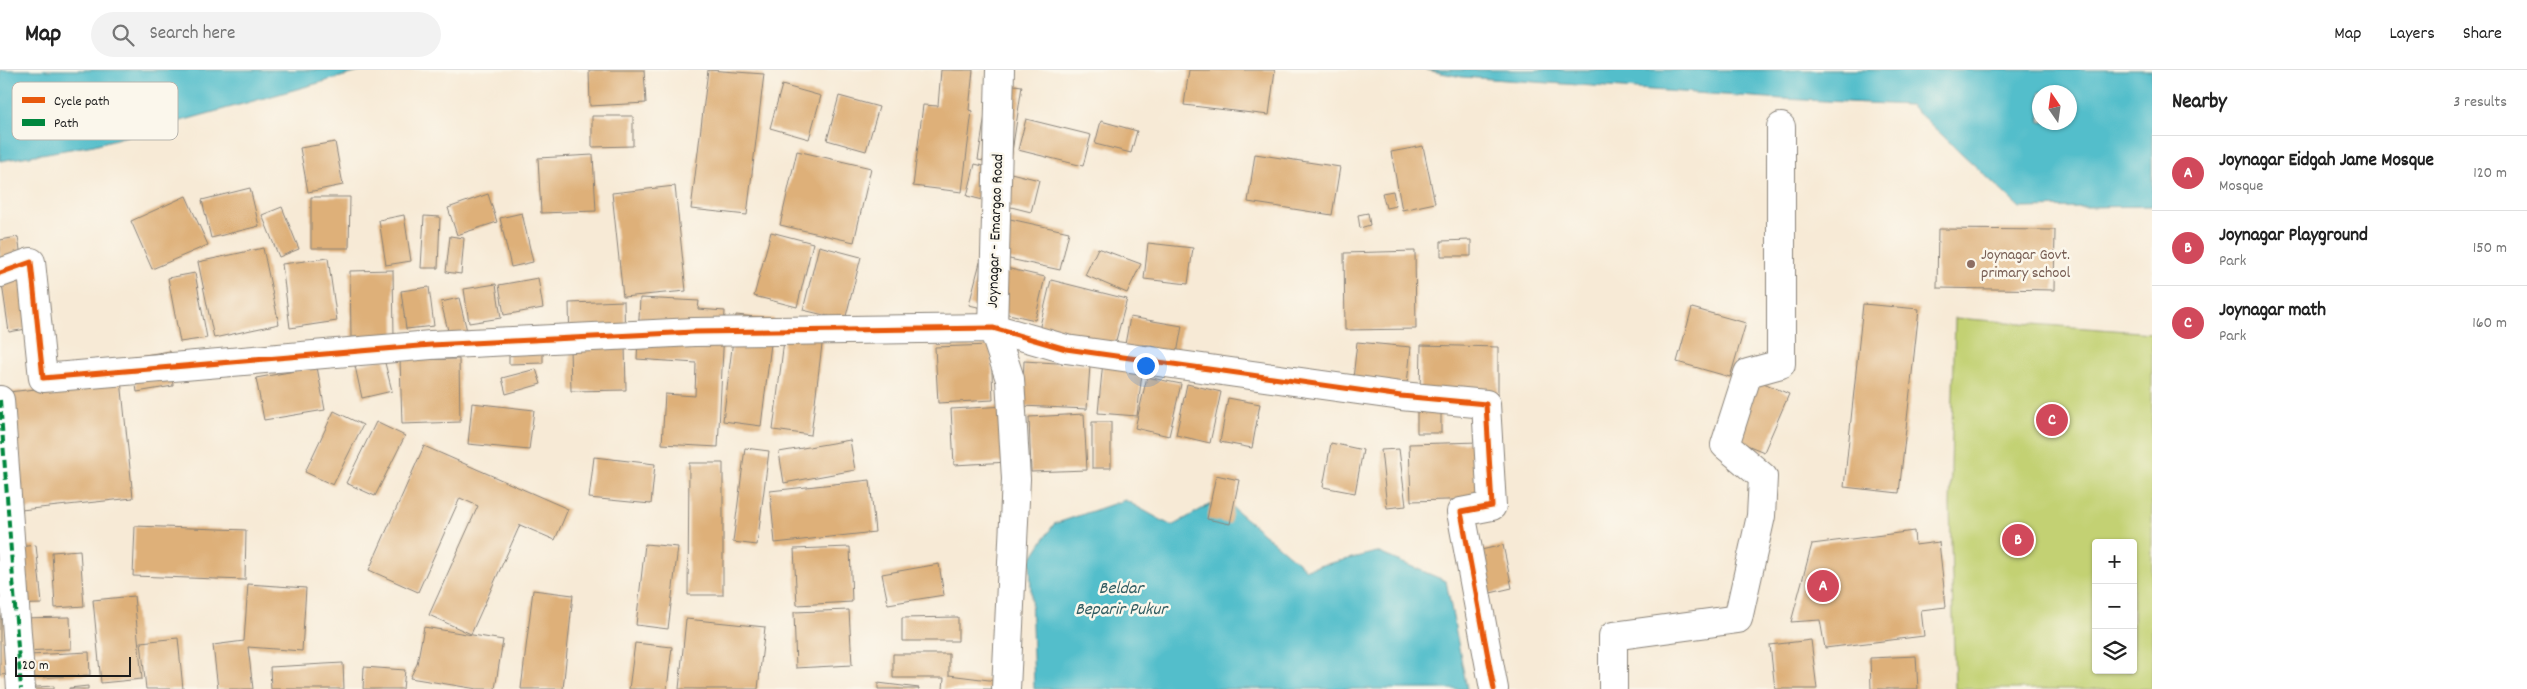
<!DOCTYPE html>
<meta charset="utf-8">
<style>
:root{--surface:#fff;--page:#f2f2f2;--text:#222;--muted:#767676;--line:#e0e0e0;--accent:#d1495b}
body{margin:0;font-family:Dekko,sans-serif;background:var(--page);color:var(--text)}
.controls{position:absolute;right:15px;bottom:15px;display:grid;overflow:hidden;border-radius:5px;box-shadow:0 1px 4px #0004}
.controls button{width:45px;height:45px;display:grid;place-items:center;padding:0;border:0;border-bottom:1px solid var(--line);background:var(--surface);color:var(--text);font:25px sans-serif}
.compass{position:absolute;left:2032px;top:15px;width:45px;height:45px;border-radius:50%;background:var(--surface);box-shadow:0 1px 4px #0004;rotate:347deg}
.scale{position:absolute;left:15px;bottom:12px;width:116px;box-sizing:border-box;padding-left:5px;border:2px solid #1c1c1c;border-top:0;font-size:14px;line-height:18px;white-space:nowrap;color:#1c1c1c;-webkit-text-stroke:4px #fbf7ec;paint-order:stroke}
.you{position:absolute;left:1145px;top:295px;width:18px;height:18px;margin:-12px;border:4px solid #fff;border-radius:50%;background:#1a73e8;box-shadow:0 0 0 8px #1a73e833}
.badge{display:grid;place-items:center;width:32px;height:32px;border-radius:50%;background:var(--accent);color:#fff;font-size:16px;font-weight:700}
.pin{position:absolute;translate:-50% -50%;border:2px solid #fff;box-shadow:0 1px 5px #0006}
.list{margin:0;padding:0;list-style:none}
h2{display:flex;justify-content:space-between;align-items:center;height:65px;margin:0;padding:0 20px;font-size:21px}
h2 small{font-size:16px;font-weight:400;color:var(--muted)}
.list li{display:grid;grid-template-columns:32px 1fr auto;gap:15px;align-items:center;box-sizing:border-box;height:75px;padding:0 20px;border-top:1px solid var(--line)}
.list b{display:block;font-size:19px;white-space:nowrap}
.list p{margin:0;font-size:16px;white-space:nowrap;color:var(--muted)}
.list em{font-size:16px;font-style:normal;color:var(--muted)}
.icon{flex:none;width:28px;height:28px;fill:none;stroke:currentColor;stroke-width:2;stroke-linecap:round;stroke-linejoin:round}
.map{position:relative;flex:none;width:2152px;height:619px;overflow:hidden}
header{display:flex;align-items:center;gap:30px;box-sizing:border-box;height:70px;padding:0 25px;background:var(--surface);border-bottom:1px solid var(--line)}
header strong{font-size:24px}
nav{display:flex;gap:28px;margin-inline-start:auto;font-size:18px}
.search{width:350px;height:45px;background:var(--page);display:flex;align-items:center;gap:12px;box-sizing:border-box;padding:0 18px;border-radius:28px;color:var(--muted);font-size:19px}
main{display:flex}
aside{flex:1;background:var(--surface)}
.map>svg:first-child{display:block}
</style>
<header>
<strong>Map</strong>
<div class="search"><svg class="icon" aria-label="search" viewBox="0 0 24 24"><circle cx="10" cy="10" r="6"/><path d="M15 15l6 6"/></svg>Search here</div>
<nav><a>Map</a><a>Layers</a><a>Share</a></nav>
</header>
<main>
<div class="map">
<svg width="2152" height="619" viewBox="0 0 2152 619">
<rect width="100%" height="100%" fill="#fbf7ec"/>
<filter id="ink" filterUnits="userSpaceOnUse"><feTurbulence type="fractalNoise" baseFrequency=".02" numOctaves="2"/><feDisplacementMap in="SourceGraphic" scale="10" xChannelSelector="R" yChannelSelector="G"/><feConvolveMatrix kernelMatrix="1 2 1 2 8 2 1 2 1" color-interpolation-filters="sRGB"/></filter>
<filter id="wash" filterUnits="userSpaceOnUse"><feTurbulence type="fractalNoise" baseFrequency=".0096" numOctaves="4" result="noise"/><feDisplacementMap in="SourceGraphic" scale="20" xChannelSelector="R" yChannelSelector="G"/><feGaussianBlur stdDeviation="1.12" result="paint"/><feColorMatrix in="noise" values="0 0 0 0 0 0 0 0 0 0 0 0 0 0 0 0 0 1.4 0 .05"/><feComposite in="paint" operator="in"/></filter>
<g filter="url(#wash)">
<rect width="100%" height="100%" fill="#f7ead6"/>
<path fill="#c3d173" stroke="#707648" fill-rule="evenodd" d="M1955,248L2152,263V619H1955L1950,436ZM2096,473H2133V600H2096Z"/>
<path fill="#52becb" stroke="#376d74" fill-rule="evenodd" d="M0,0H366L94,75L0,91Z
M1426,0H2152V136L2020,138L1910,35L1783,29L1462,7ZM2070,22V52H2040V22Z
M1221,428L1306,499L1377,482L1446,511L1467,619H1034L1030,490L1054,454L1125,430L1172,456Z"/>
<g id="blocks">
<path fill="#deb079" d="M589,0H644L646,33L590,36Z
M708,0L764,4L747,145L691,139Z
M941,0H973L969,40L972,41L962,122L913,116L923,35L938,36Z
M1189,0H1275L1269,45L1184,35Z
M990,12L1022,16L1010,95L978,90Z
M782,15L821,26L809,69L770,58Z
M839,26L879,37L866,81L827,70Z
M592,46H633V76L592,77Z
M1026,49L1091,65L1083,96L1018,80Z
M1101,51L1137,61L1131,83L1095,74Z
M335,72L343,115L308,122L300,78Z
M1423,76L1435,133L1402,140L1391,82Z
M797,81L871,98L854,172L780,155Z
M1255,84L1340,97L1332,145L1248,132Z
M593,85L596,141L541,143L538,88Z
M975,94L1039,110L1031,142L967,126Z
M675,116L686,221L623,227L612,123Z
M250,118L259,156L211,168L202,130Z
M1393,121L1396,136L1386,138L1382,123Z
M488,124L497,152L457,165L448,138Z
M186,126L208,175L152,199L131,151Z
M311,127H350L349,178H311Z
M282,137L299,179L279,187L262,145Z
M522,143L533,192L511,197L500,148Z
M1368,143L1370,155L1360,158L1358,145Z
M404,145L411,191L386,195L379,150Z
M992,145L1069,162L1060,200L982,183Z
M424,146L440,147L438,198H421Z
M1938,159L2055,160L2054,220L1937,218Z
M771,162L813,173L797,237L754,226Z
M450,166L464,168L461,204L446,202Z
M18,167L32,258L9,262L0,200V170Z
M1471,170V186H1441V171Z
M1148,173L1193,178L1188,214L1144,209Z
M819,176L861,187L845,250L803,240Z
M263,178L279,254L214,268L198,192Z
M1098,178L1141,194L1127,223L1085,205Z
M1415,181L1416,259L1345,260L1344,183Z
M328,188L337,251L290,258L282,194Z
M980,192L1045,207L1035,250L969,235Z
M393,200L394,267H351L350,201Z
M195,203L207,268L180,272L168,208Z
M538,208L543,238L504,245L499,215Z
M1051,210L1127,229L1114,278L1039,260Z
M496,214L501,248L469,253L464,219Z
M429,217L434,256L406,259L401,221Z
M459,228L468,265L450,269L441,232Z
M640,228L699,231L698,239L725,241L718,377L662,374L665,324L695,326L696,293L637,289Z
M624,231L626,320L571,321L569,233Z
M1863,234L1919,239L1899,423L1844,417Z
M1692,238L1746,253L1730,307L1677,292Z
M736,245L774,249L761,356L723,351Z
M1130,247L1182,256L1174,300L1122,291Z
M786,254L824,258L811,365L773,360Z
M1357,272L1411,277L1407,314L1353,309Z
M991,275L993,330L938,333L935,277Z
M1421,275L1498,277V324L1420,323Z
M170,281L173,316L137,322L132,287Z
M543,281V293L509,294V283Z
M384,289L392,321L362,328L355,296Z
M459,289L460,352L402,354L400,290Z
M1024,291L1090,295L1087,339L1022,336Z
M1103,291L1143,295L1137,346L1098,343Z
M317,297L325,340L264,350L256,308Z
M536,299L541,314L506,324L502,308Z
M1147,307L1181,314L1169,366L1135,358Z
M121,310L133,428L21,440L8,322Z
M1759,311L1789,324L1764,382L1735,370Z
M1187,314L1221,322L1210,373L1176,365Z
M1228,328L1260,334L1252,378L1220,372Z
M472,333L534,340L529,380L468,374Z
M1007,336L1009,392L954,395L951,339Z
M1417,338L1441,339V363H1417Z
M334,341L363,355L333,415L305,402Z
M1084,344L1087,400L1031,402L1029,347Z
M376,352L405,366L375,426L346,413Z
M1092,352H1111V398H1092Z
M850,370L855,400L784,413L779,382Z
M1480,372L1481,429L1411,431L1409,374Z
M1331,373L1363,380L1355,423L1323,417Z
M424,376L568,439L555,470L520,455L471,564L429,545L478,436L460,428L418,522L369,500Z
M745,378L769,381L757,475L733,472Z
M1399,379L1406,436L1387,438L1381,380Z
M594,387L655,394L651,434L589,428Z
M689,393H723V525H688Z
M1216,405L1239,410L1230,454L1207,449Z
M870,410L875,462L775,473L770,421Z
M135,456L246,460L245,510L133,506Z
M1914,461L1915,475L1939,472L1946,537L1921,540L1924,566L1825,578L1820,550L1791,552L1812,474Z
M645,474L678,477L668,559L636,555Z
M36,475L42,534L0,535V479Z
M1503,475L1512,518L1486,524L1477,481Z
M850,477L852,532L797,535L794,479Z
M80,480L84,536L55,538L52,482Z
M939,494L944,525L888,534L882,504Z
M248,514L306,518L302,581L248,577L253,619H218L213,575L244,571Z
M533,520L573,525L563,619H521Z
M134,526L142,609L101,613L93,530Z
M849,540L852,595L796,598L794,542Z
M0,546H10L12,604L0,605Z
M70,547L71,579L21,581L20,548Z
M958,547V571H902V548Z
M686,549L765,557L758,619H679Z
M424,557L503,570L495,619H477L410,608L417,594Z
M178,568L183,619H146L141,572Z
M1811,570L1817,619H1775L1770,575Z
M635,573L672,577L667,619H629Z
M89,582L90,605L30,608L29,585Z
M893,584H949V605L1005,612L1004,619H943L944,608H893Z
M1916,586L1918,619H1871L1870,588Z
M343,593L344,619H271L270,597Z
M364,597L405,600L403,619H363Z
M878,613L919,618V619H878Z
M54,616V619H21V618Z
M88,616V619H69V618Z"/>
</g>
</g>
<g filter="url(#ink)">
<use href="#blocks" fill-opacity="0" stroke="#8a8379" stroke-width="1"/>
<g fill="none" stroke-linecap="round" stroke-linejoin="round">
<defs>
<path id="minor" d="M1000,0L993,258L1010,309L1016,409L1006,619
M0,203L31,192L43,308L431,275L694,262L993,258L1066,279L1401,326L1486,334L1492,436L1461,442L1494,619
M0,330L21,619
M1613,619V566L1738,549L1761,446L1763,407L1725,375L1748,303L1781,294V57"/>
</defs>
<use href="#minor" stroke="#8a8379" stroke-width="30"/>
<use href="#minor" stroke="#fff" stroke-width="28"/>
<path stroke="#00873e" stroke-width="4" stroke-dasharray="8 4" stroke-linecap="butt" d="M0,330L21,619"/>
<defs>
<path id="cycleway" d="M0,203L31,192L43,308L431,275L694,262L993,258L1066,279L1401,326L1486,334L1492,436L1461,442L1494,619"/>
</defs>
<use href="#cycleway" stroke="#fbf7ec" stroke-width="8"/>
<use href="#cycleway" stroke="#e8590c" stroke-width="5"/>
</g>
</g>
<circle fill="#8d6e63" stroke="#fbf7ec" stroke-width="2" cx="1971" cy="194" r="5"/>
<g text-anchor="middle" dominant-baseline="central" stroke-width="5" stroke-linejoin="round" paint-order="stroke">
<g font-size="16" fill="#1c1c1c" stroke="#fbf7ec">
<text transform="translate(996 161) rotate(-88)">Joynagar - Emargao Road</text>
</g>
<g font-size="16" fill="#785e54" stroke="#fbf7ec" text-anchor="start">
<text x="1981" y="185">Joynagar Govt.<tspan x="1981" dy="18">primary school</tspan></text>
</g>
<g font-size="18" font-style="italic" fill="#325d62" stroke="#fbf7ec">
<text x="1121" y="519">Beldar<tspan x="1121" dy="21">Beparir Pukur</tspan></text>
</g>
</g>
<rect x="12" y="12" width="166" height="58" rx="8" fill="#fbf7ec" stroke="#b8b5ae" stroke-width="1"/>
<rect x="22" y="27" width="23" height="6" fill="#e8590c"/>
<rect x="22" y="49" width="23" height="7" fill="#00873e"/>
<g font-size="14" fill="#1c1c1c">
<text x="54" y="35">Cycle path</text>
<text x="54" y="57">Path</text>
</g>
</svg>
<div class="controls">
<button>+</button>
<button>−</button>
<button><svg class="icon" aria-label="layers" viewBox="0 0 24 24"><path d="M12 4l9 5-9 5-9-5zM3 14l9 5 9-5"/></svg></button>
</div>
<svg class="compass" viewBox="-18 -18 36 36"><path d="M0-13l5 13h-10z" fill="#e53935"/><path d="M0 13l5-13h-10z" fill="#767676"/></svg>
<div class="scale">20 m</div>
<div class="you"></div>
<div class="pin badge" style="left:1823px;top:516px">A</div>
<div class="pin badge" style="left:2018px;top:470px">B</div>
<div class="pin badge" style="left:2052px;top:350px">C</div>
</div>
<aside>
<h2>Nearby<small>3 results</small></h2>
<ul class="list">
<li><span class="badge">A</span><div><b>Joynagar Eidgah Jame Mosque</b><p>Mosque</p></div><em>120 m</em></li>
<li><span class="badge">B</span><div><b>Joynagar Playground</b><p>Park</p></div><em>150 m</em></li>
<li><span class="badge">C</span><div><b>Joynagar math</b><p>Park</p></div><em>160 m</em></li>
</ul>
</aside>
</main>
